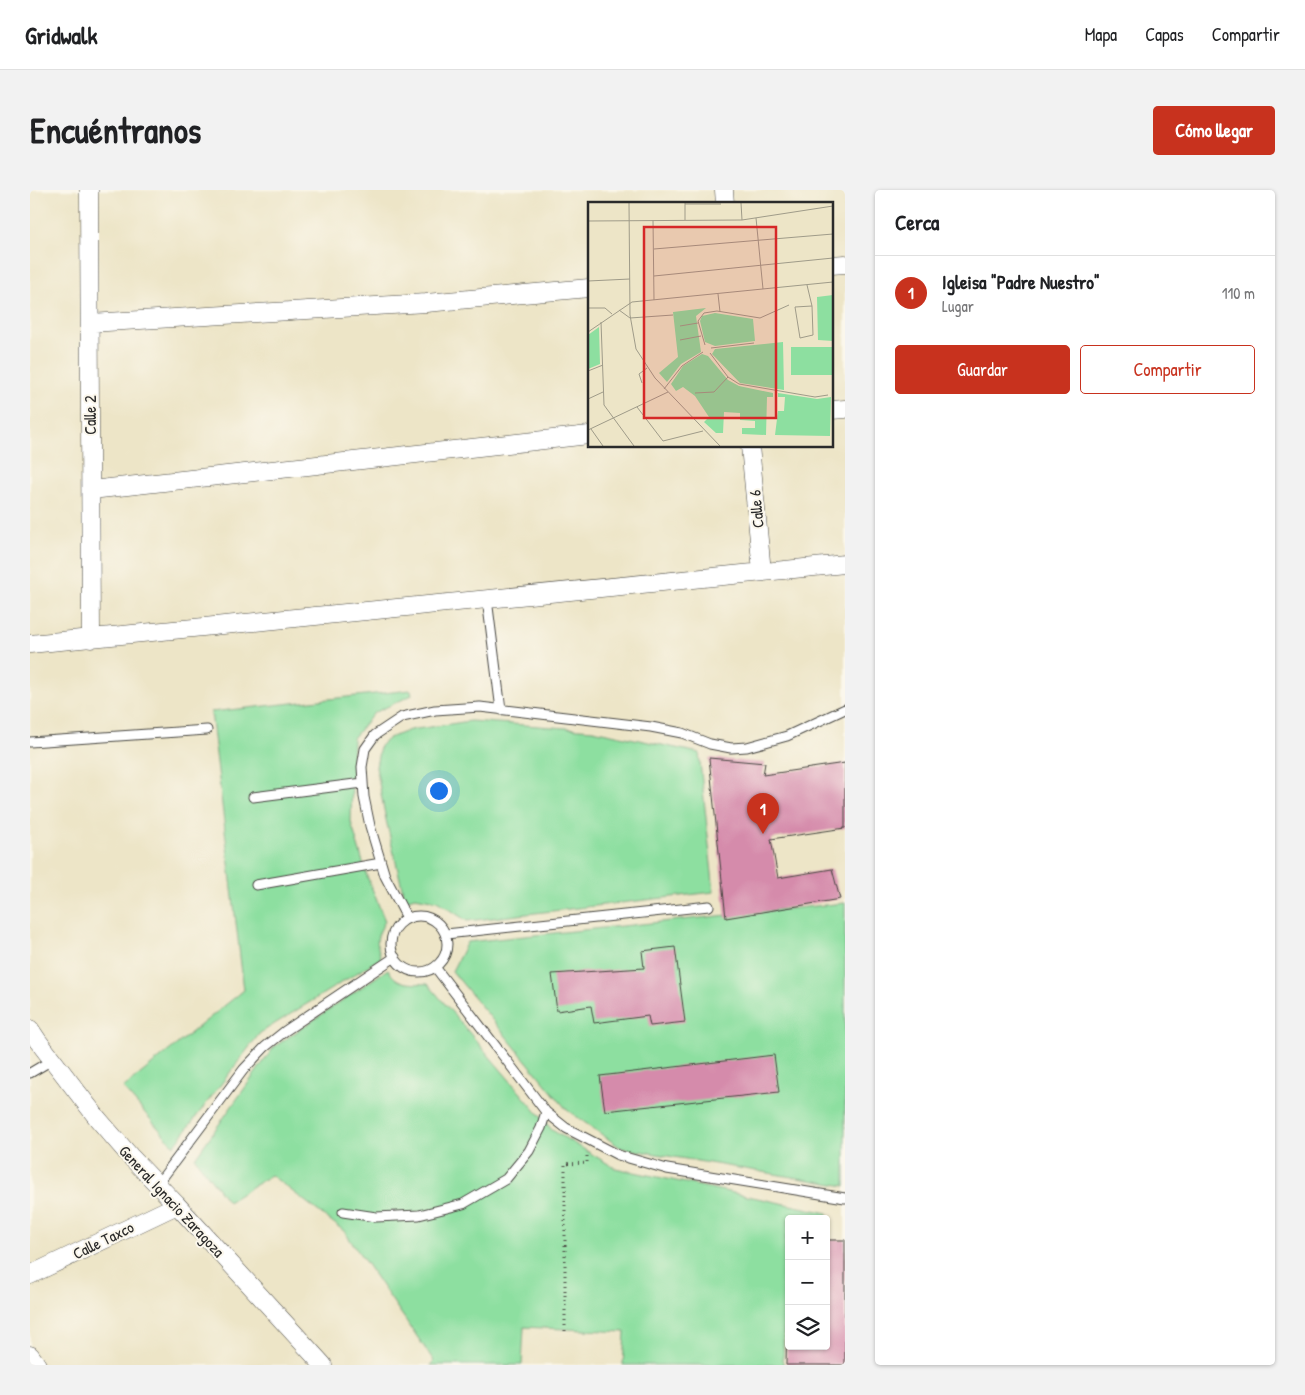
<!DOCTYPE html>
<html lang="es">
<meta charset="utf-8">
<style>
:root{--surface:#fff;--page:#f2f2f2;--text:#202124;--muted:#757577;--line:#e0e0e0;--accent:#c8321e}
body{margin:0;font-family:"Patrick Hand",sans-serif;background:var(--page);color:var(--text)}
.controls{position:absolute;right:15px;bottom:15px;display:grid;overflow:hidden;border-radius:5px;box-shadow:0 1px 4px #0004}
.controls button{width:45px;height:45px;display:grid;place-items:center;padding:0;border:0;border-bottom:1px solid var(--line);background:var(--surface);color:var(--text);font:25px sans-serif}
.you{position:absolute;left:408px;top:600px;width:18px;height:18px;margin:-12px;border:4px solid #fff;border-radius:50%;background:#1a73e8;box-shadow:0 0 0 8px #1a73e833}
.badge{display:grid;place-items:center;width:32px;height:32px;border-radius:50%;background:var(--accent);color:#fff;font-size:16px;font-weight:700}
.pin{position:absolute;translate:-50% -41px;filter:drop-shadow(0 1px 2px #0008)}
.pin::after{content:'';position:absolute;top:26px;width:18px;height:15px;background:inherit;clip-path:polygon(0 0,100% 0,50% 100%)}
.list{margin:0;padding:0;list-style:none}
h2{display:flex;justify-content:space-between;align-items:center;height:65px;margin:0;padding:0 20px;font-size:21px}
h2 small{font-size:16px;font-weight:400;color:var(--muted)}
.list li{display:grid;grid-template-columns:32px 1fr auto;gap:15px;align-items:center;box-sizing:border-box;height:75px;padding:0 20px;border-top:1px solid var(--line)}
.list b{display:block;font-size:19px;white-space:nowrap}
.list p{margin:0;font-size:16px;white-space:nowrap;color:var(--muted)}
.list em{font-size:16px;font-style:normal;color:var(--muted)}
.actions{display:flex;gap:10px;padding:15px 20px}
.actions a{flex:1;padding:11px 0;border:1px solid var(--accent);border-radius:5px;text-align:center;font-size:18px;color:var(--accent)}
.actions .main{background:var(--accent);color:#fff}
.icon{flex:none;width:28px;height:28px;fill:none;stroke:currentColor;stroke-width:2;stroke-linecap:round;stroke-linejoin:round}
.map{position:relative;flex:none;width:815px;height:1175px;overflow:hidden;border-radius:5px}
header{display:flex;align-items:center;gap:30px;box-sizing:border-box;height:70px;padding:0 25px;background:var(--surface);border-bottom:1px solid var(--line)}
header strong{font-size:24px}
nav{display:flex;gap:28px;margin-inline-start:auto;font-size:18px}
.intro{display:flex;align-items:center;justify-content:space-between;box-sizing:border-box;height:120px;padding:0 30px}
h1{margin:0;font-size:35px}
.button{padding:12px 22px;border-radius:5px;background:var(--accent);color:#fff;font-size:18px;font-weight:700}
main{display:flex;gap:30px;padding:0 30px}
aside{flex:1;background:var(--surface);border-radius:5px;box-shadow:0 1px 4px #0004}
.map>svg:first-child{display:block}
</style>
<header>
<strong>Gridwalk</strong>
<nav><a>Mapa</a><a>Capas</a><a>Compartir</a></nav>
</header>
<div class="intro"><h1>Encuéntranos</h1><a class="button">Cómo llegar</a></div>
<main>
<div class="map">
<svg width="815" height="1175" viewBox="0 0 815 1175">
<rect width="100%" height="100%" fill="#fbf7ec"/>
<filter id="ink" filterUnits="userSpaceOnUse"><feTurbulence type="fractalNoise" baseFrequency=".02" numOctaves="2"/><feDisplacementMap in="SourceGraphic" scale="10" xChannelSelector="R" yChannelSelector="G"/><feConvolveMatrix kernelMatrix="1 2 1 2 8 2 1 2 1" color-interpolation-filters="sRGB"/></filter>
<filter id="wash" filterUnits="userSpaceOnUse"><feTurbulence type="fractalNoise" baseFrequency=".0096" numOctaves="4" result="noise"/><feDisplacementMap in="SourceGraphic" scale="20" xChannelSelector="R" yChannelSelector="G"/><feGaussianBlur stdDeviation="1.12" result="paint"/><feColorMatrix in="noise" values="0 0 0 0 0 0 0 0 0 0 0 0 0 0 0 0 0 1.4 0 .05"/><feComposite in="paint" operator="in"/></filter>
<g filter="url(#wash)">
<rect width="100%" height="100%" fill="#ede5c7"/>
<path fill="#8ddfa0" stroke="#5c8566" d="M381,500L382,505L344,523L323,548L321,632L337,686L355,731C346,748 345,749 351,768L230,843L144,956L93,898L214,800L181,522Z
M440,531L563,540L669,563L684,702L437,731L407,711L385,707L375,710L356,630L346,577L350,556L359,548L380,540Z
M815,713V996L591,958L537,920L422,781L437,752Z
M358,779C367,796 380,793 398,794L522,940L585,978L798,1023L796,1039V1029H759V1046H756L753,1175H593L595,1142L494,1137L492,1175H400L404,1171L314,1041L241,985L198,1012L165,968L244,857Z"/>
<g id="blocks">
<path fill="#d58bab" d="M679,568L735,573L733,585L815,573V638L741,649L748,688L802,679L810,709L696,728Z
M645,757L655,832L620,836L618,826L564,833L561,816L527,821L522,784L614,778L612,761Z
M744,865L749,902L575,921L570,886Z
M796,1050H815V1175H756L757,1122H759V1156H796Z"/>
</g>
</g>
<g filter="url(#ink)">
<use href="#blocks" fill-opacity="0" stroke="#484742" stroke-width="1"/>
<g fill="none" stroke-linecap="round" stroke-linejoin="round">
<defs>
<path id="service" d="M457,409L471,520
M0,552L177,540
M223,607L333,593
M226,695L351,673
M361 754a28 28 0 1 1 56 0a28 28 0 1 1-56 0Z
M377,728L355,686L340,636L334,607L332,577L335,559L345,545L372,527L405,520L450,517L621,537L652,543L680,554L701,558L717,557L757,546L815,519
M416,744L679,716
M405,777L516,922L536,938L588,965L637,979L815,1008
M0,883L22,870
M127,995L214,879L235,857L255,841L365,767
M313,1022L346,1027L389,1025L433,1014L476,989L499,961L511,938L516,922"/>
<path id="minor" d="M59,0L61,449
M694,0L695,14
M801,75L815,74
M60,133L396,113L559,98
M801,220L815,219
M720,256L732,382
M61,300L559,245
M0,454L815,374
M0,839L8,851L68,929L100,966L147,1015L293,1175
M0,1085L147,1015
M0,1165L7,1175"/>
</defs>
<use href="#service" stroke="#484742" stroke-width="11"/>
<use href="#minor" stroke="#484742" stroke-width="19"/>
<path stroke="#484742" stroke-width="3" stroke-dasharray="1 4" stroke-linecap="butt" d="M535,1141V974L557,973V965"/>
<use href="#service" stroke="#fff" stroke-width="9"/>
<use href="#minor" stroke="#fff" stroke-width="18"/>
</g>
</g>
<g text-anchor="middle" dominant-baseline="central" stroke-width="4" stroke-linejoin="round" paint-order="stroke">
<g font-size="16" fill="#2b2b2b" stroke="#fbf7ec">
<text transform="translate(60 225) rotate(-90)">Calle 2</text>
<text transform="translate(726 319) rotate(-95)">Calle 6</text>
<text transform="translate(142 1011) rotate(47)">General Ignacio Zaragoza</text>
<text transform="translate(73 1050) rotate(-26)">Calle Taxco</text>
</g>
</g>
<g transform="translate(558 12)">
<rect width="245" height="245" fill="#ede5c7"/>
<path d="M245,93V139L230,138L229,95ZM118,106L108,114L113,150L93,162L79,180L71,171L90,155L85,110ZM127,111L165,117L167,139L127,144L117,140L112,119L114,114ZM11,125L12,162L0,167V133ZM195,140L196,188L152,181L124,152L127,147ZM203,145H245V173H203ZM114,152L120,154L140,178L151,184L185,191V195H179L178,233L154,232V226H167V219L152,218V211L136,210L135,231H128L116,220L121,215L107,194L95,185L88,189L83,182L95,164ZM190,191L229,197L243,195L242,234L187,233L190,209H196L197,195H190Z" fill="#8ddfa0"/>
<path fill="none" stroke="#9f9b89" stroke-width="1" d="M41,1L42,113L48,147L67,176L132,244M97,1V18M153,1L154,18M97,2H133M168,16L175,87M65,18L66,98M0,19L154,18L245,4M66,47L245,32M66,74L245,56M0,79L42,77M219,83L224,104L225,133L212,136L207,105L224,104M130,92L132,110M0,106H17L24,112M31,108L42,116L85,113M13,120L16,203L46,244M92,124L110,121M0,130L44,100L245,80M92,138L113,134M117,143L110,119L116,111L129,109L172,116L201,103M123,146L166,141M122,151L140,175L151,182L227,195L240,193M0,169L15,163M54,181L51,172L59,166M76,187L94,164L115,150M107,191L126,190L140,175M0,197L15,190M49,205L75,239L115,229M3,227L15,244M0,228L80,190"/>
<path fill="#d62828" fill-opacity="0.15" stroke="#d62828" stroke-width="2.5" d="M56,25H188V216H56Z"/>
<rect width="245" height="245" fill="none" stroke="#2b2b2b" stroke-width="2.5"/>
</g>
</svg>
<div class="controls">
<button>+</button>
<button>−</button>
<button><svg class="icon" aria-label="layers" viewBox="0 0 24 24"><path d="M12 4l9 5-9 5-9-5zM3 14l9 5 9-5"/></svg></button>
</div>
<div class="you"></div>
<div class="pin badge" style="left:733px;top:644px">1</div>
</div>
<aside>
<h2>Cerca<small></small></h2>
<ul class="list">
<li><span class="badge">1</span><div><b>Igleisa &quot;Padre Nuestro&quot;</b><p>Lugar</p></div><em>110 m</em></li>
</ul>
<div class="actions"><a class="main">Guardar</a><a>Compartir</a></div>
</aside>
</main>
